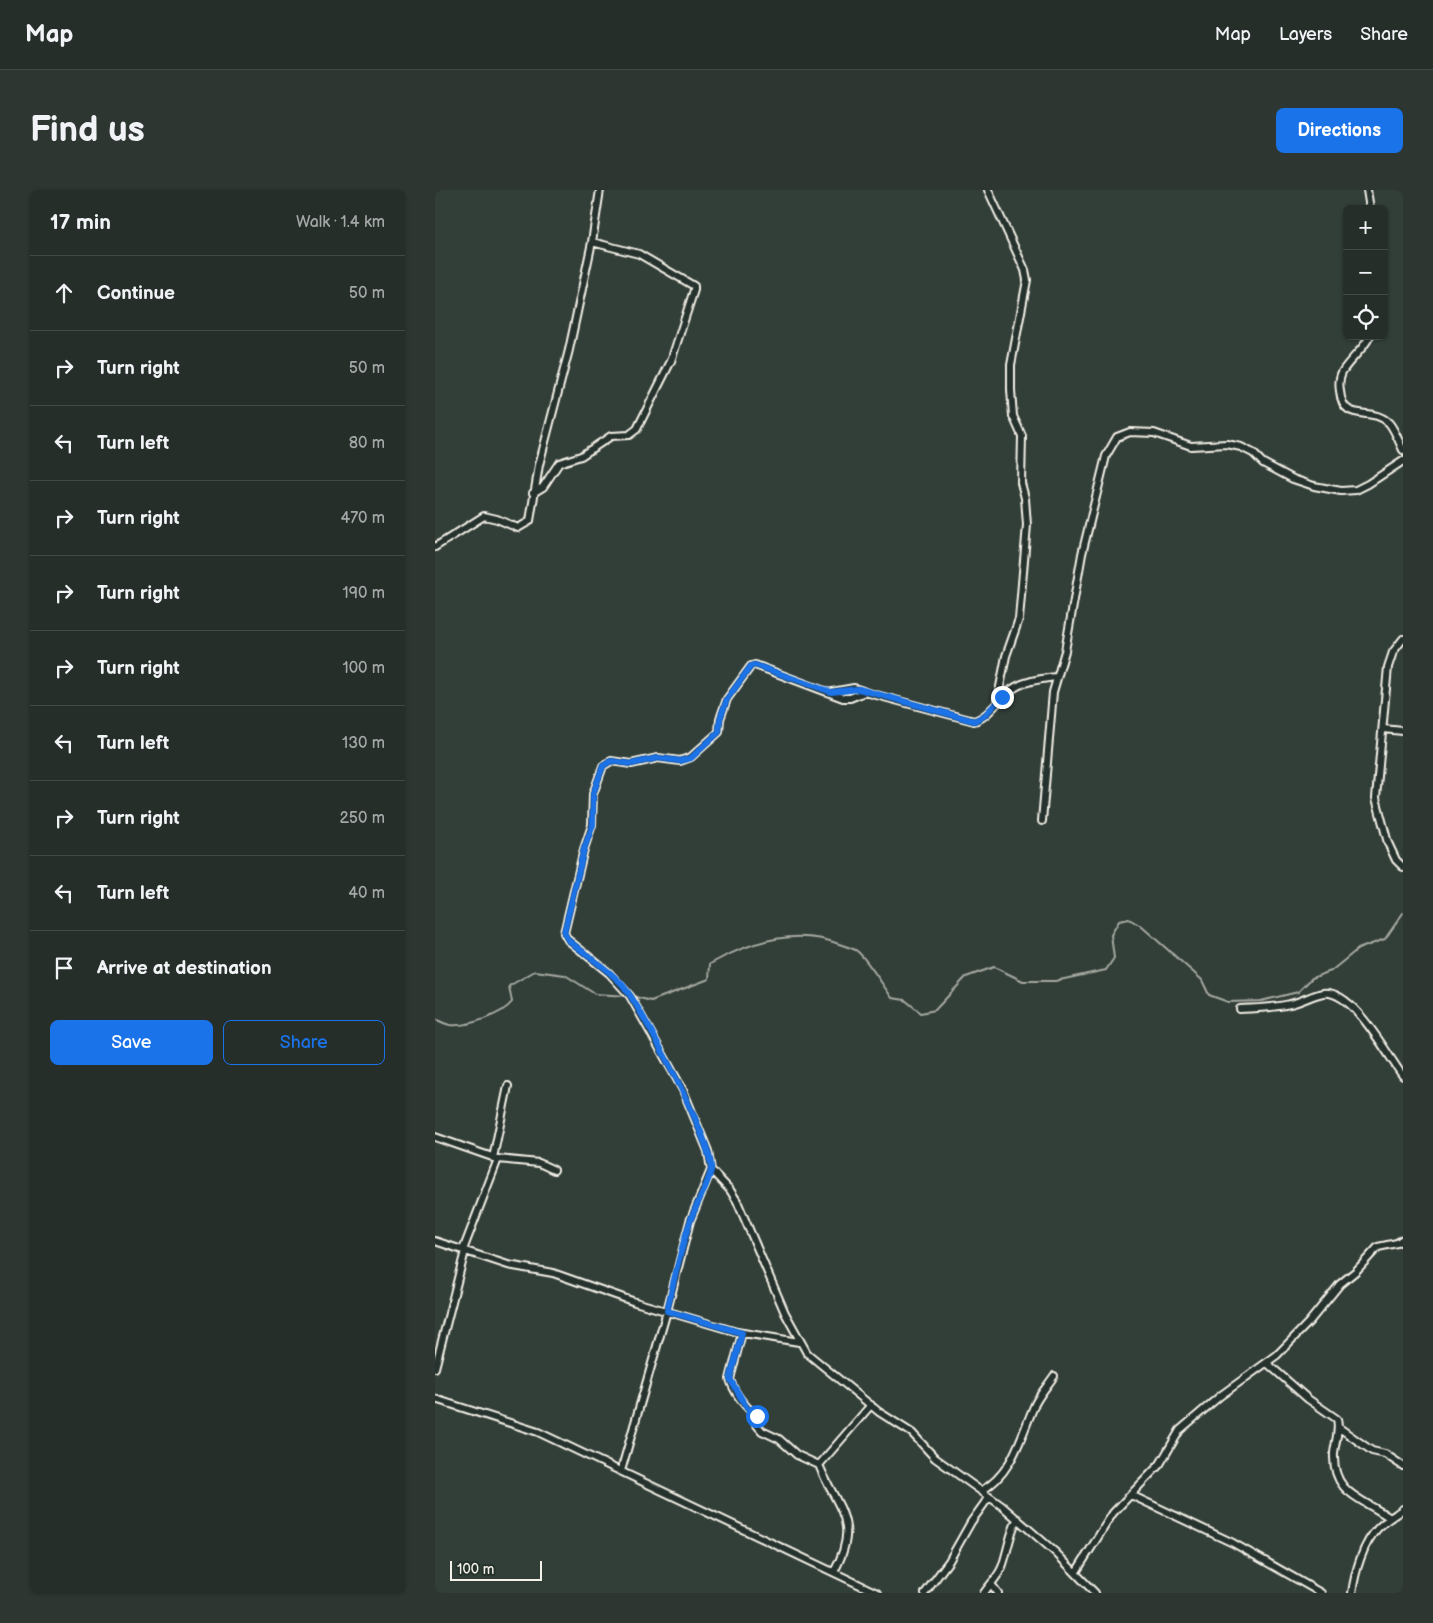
<!DOCTYPE html>
<meta charset="utf-8">
<style>
:root{--surface:#262e2a;--page:#2e3632;--text:#f1f3f6;--muted:#a4a8a8;--line:#424a47;--accent:#1a73e8}
body{margin:0;font-family:"Balsamiq Sans",sans-serif;background:var(--page);color:var(--text)}
.controls{position:absolute;right:15px;top:15px;display:grid;overflow:hidden;border-radius:8px;box-shadow:0 1px 4px #0004}
.controls button{width:45px;height:45px;display:grid;place-items:center;padding:0;border:0;border-bottom:1px solid var(--line);background:var(--surface);color:var(--text);font:25px sans-serif}
.scale{position:absolute;left:15px;bottom:12px;width:92px;box-sizing:border-box;padding-left:5px;border:2px solid #f4f1e8;border-top:0;font-size:14px;line-height:18px;white-space:nowrap;color:#f4f1e8;-webkit-text-stroke:4px #26332d;paint-order:stroke}
.stop{position:absolute;width:15px;height:15px;margin:-11px;border:4px solid #1a73e8;border-radius:50%;background:#fff}
.stop.end{background:#1a73e8;border-color:#fff;box-shadow:0 1px 5px #0008}
.list{margin:0;padding:0;list-style:none}
h2{display:flex;justify-content:space-between;align-items:center;height:65px;margin:0;padding:0 20px;font-size:21px}
h2 small{font-size:16px;font-weight:400;color:var(--muted)}
.list li{display:grid;grid-template-columns:32px 1fr auto;gap:15px;align-items:center;box-sizing:border-box;height:75px;padding:0 20px;border-top:1px solid var(--line)}
.list b{display:block;font-size:19px;white-space:nowrap}
.list em{font-size:16px;font-style:normal;color:var(--muted)}
.actions{display:flex;gap:10px;padding:15px 20px}
.actions a{flex:1;padding:11px 0;border:1px solid var(--accent);border-radius:8px;text-align:center;font-size:18px;color:var(--accent)}
.actions .main{background:var(--accent);color:#fff}
.icon{flex:none;width:28px;height:28px;fill:none;stroke:currentColor;stroke-width:2;stroke-linecap:round;stroke-linejoin:round}
.map{position:relative;flex:none;width:968px;height:1403px;overflow:hidden;border-radius:8px}
header{display:flex;align-items:center;gap:30px;box-sizing:border-box;height:70px;padding:0 25px;background:var(--surface);border-bottom:1px solid var(--line)}
header strong{font-size:24px}
nav{display:flex;gap:28px;margin-inline-start:auto;font-size:18px}
.intro{display:flex;align-items:center;justify-content:space-between;box-sizing:border-box;height:120px;padding:0 30px}
h1{margin:0;font-size:35px}
.button{padding:12px 22px;border-radius:8px;background:var(--accent);color:#fff;font-size:18px;font-weight:700}
main{display:flex;gap:30px;padding:0 30px}
aside{flex:1;background:var(--surface);border-radius:8px;box-shadow:0 1px 4px #0004}
.map>svg:first-child{display:block}
</style>
<header>
<strong>Map</strong>
<nav><a>Map</a><a>Layers</a><a>Share</a></nav>
</header>
<div class="intro"><h1>Find us</h1><a class="button">Directions</a></div>
<main>
<aside>
<h2>17 min<small>Walk · 1.4 km</small></h2>
<ul class="list">
<li><svg class="icon" aria-label="ahead" viewBox="0 0 24 24"><path d="M12 20V5M6 11l6-6 6 6"/></svg><div><b>Continue</b></div><em>50 m</em></li>
<li><svg class="icon" aria-label="right" viewBox="0 0 24 24"><path d="M7 20v-9h11M14 6l5 5-5 5"/></svg><div><b>Turn right</b></div><em>50 m</em></li>
<li><svg class="icon" aria-label="left" viewBox="0 0 24 24"><path d="M17 20v-9H6M10 6l-5 5 5 5"/></svg><div><b>Turn left</b></div><em>80 m</em></li>
<li><svg class="icon" aria-label="right" viewBox="0 0 24 24"><path d="M7 20v-9h11M14 6l5 5-5 5"/></svg><div><b>Turn right</b></div><em>470 m</em></li>
<li><svg class="icon" aria-label="right" viewBox="0 0 24 24"><path d="M7 20v-9h11M14 6l5 5-5 5"/></svg><div><b>Turn right</b></div><em>190 m</em></li>
<li><svg class="icon" aria-label="right" viewBox="0 0 24 24"><path d="M7 20v-9h11M14 6l5 5-5 5"/></svg><div><b>Turn right</b></div><em>100 m</em></li>
<li><svg class="icon" aria-label="left" viewBox="0 0 24 24"><path d="M17 20v-9H6M10 6l-5 5 5 5"/></svg><div><b>Turn left</b></div><em>130 m</em></li>
<li><svg class="icon" aria-label="right" viewBox="0 0 24 24"><path d="M7 20v-9h11M14 6l5 5-5 5"/></svg><div><b>Turn right</b></div><em>250 m</em></li>
<li><svg class="icon" aria-label="left" viewBox="0 0 24 24"><path d="M17 20v-9H6M10 6l-5 5 5 5"/></svg><div><b>Turn left</b></div><em>40 m</em></li>
<li><svg class="icon" aria-label="arrive" viewBox="0 0 24 24"><path d="M6 21V4h12l-3 4 3 4H6"/></svg><div><b>Arrive at destination</b></div></li>
</ul>
<div class="actions"><a class="main">Save</a><a>Share</a></div>
</aside>
<div class="map">
<svg width="968" height="1403" viewBox="0 0 968 1403">
<rect width="100%" height="100%" fill="#323e38"/>
<filter id="ink" filterUnits="userSpaceOnUse"><feTurbulence type="fractalNoise" baseFrequency=".02" numOctaves="2"/><feDisplacementMap in="SourceGraphic" scale="10" xChannelSelector="R" yChannelSelector="G"/><feConvolveMatrix kernelMatrix="1 2 1 2 8 2 1 2 1" color-interpolation-filters="sRGB"/></filter>
<g filter="url(#ink)">
<g fill="none" stroke-linecap="round" stroke-linejoin="round">
<path stroke="#a6a9a1" stroke-width="2" d="M197,806L216,811L274,789L275,774C314,752 360,737 404,754C409,756 418,758 422,761C432,769 449,797 457,808L470,810L486,823L500,820L531,787L559,777L588,791H620L671,780L679,768L676,745L684,731L694,729L706,736L767,790L774,805L793,812L826,811L863,802L877,788L896,781L923,759L950,749L968,723
M0,829C5,831 10,834 15,835C32,837 67,825 77,812L74,796L100,781L130,785L160,804L193,806"/>
<defs>
<path id="minor" d="M553,0L590,80L592,90L576,175V200L578,226L587,246L586,293L590,308L592,335L584,429L571,466L562,512
M932,0L935,19
M935,146C928,160 915,169 907,182C904,188 904,195 905,201C908,235 936,215 954,233C960,240 964,252 968,260
M98,303L108,297L124,273L146,266L176,246L194,245L202,239L236,171L259,100V96L204,64L157,52
M0,357L49,326L62,329L83,338L95,331L104,275L134,160L157,52L165,0
M968,449L958,462L953,477L941,608L953,653L961,670L968,677
M397,502L419,498L428,501
M948,539L968,541
M607,631L618,502L630,461L647,364L671,266L682,247L695,242L719,243L756,256L792,254L806,257L818,263L828,273L858,289L879,296L906,301L921,300L933,294L968,271
M805,819C821,818 839,818 855,814C866,812 877,805 888,803C918,799 952,865 968,886
M0,947L63,969L104,973L119,980
M58,968L73,896
M276,980L295,1000L302,1011L350,1123L372,1163L444,1222L477,1243L500,1268L567,1316L620,1362L660,1403
M0,1051L73,1075L118,1083L200,1112L302,1142L364,1152
M28,1060L63,969
M307,1143L295,1189C299,1203 310,1217 321,1225V1234L327,1241L344,1249L362,1265L384,1275L436,1215
M832,1173L873,1209L902,1229C905,1239 900,1253 899,1263C897,1305 928,1308 955,1328
M0,1178L30,1061
M0,1209L103,1242L442,1403
M903,1237L937,1261L950,1264L968,1276
M384,1275C403,1321 426,1331 399,1382
M186,1281L232,1121L255,1031L276,980L273,961L248,900L195,806L174,783L133,750L129,743L149,659L157,635L158,604L168,576L176,571L196,574L223,568L245,571L256,567L284,542L285,529L292,509L316,476L320,475L408,508H415L430,502L539,531C554,527 563,509 576,500C588,491 606,489 621,487
M546,1301C578,1284 586,1245 600,1214C605,1204 613,1195 619,1186
M696,1305L798,1353L886,1403
M641,1382L678,1323L725,1274L745,1240L785,1206L842,1165L874,1132L905,1094L921,1081L943,1057L962,1053L968,1049
M556,1394L563,1403
M490,1403L514,1371L536,1332L554,1307
M549,1403C555,1394 563,1387 567,1377C572,1365 576,1337 583,1329
M917,1403C920,1382 928,1353 943,1338C950,1331 960,1325 968,1319"/>
</defs>
<use href="#minor" stroke="#f4f1e8" stroke-width="10"/>
<use href="#minor" stroke="#26332d" stroke-width="6"/>
</g>
</g>
<g fill="none" stroke-linecap="round" stroke-linejoin="round" filter="url(#ink)">
<path stroke="#1a73e8" stroke-width="6" d="M322,1226L312,1218L295,1189L307,1143L232,1121C239,1091 245,1059 256,1029C261,1014 273,996 276,980C279,954 205,814 186,793C170,777 150,764 133,750L129,743L149,659L158,635V604L168,576L176,571L196,574L223,568L245,571L256,568L284,542L285,529L292,509L316,476L320,475L396,502L424,499L539,531L549,526L567,507"/>
</g>
</svg>
<div class="controls">
<button>+</button>
<button>−</button>
<button><svg class="icon" aria-label="locate" viewBox="0 0 24 24"><circle cx="12" cy="12" r="6"/><path d="M12 2v4M12 18v4M2 12h4M18 12h4"/></svg></button>
</div>
<div class="scale">100 m</div>
<div class="stop" style="left:322px;top:1226px"></div>
<div class="stop end" style="left:567px;top:507px"></div>
</div>
</main>
